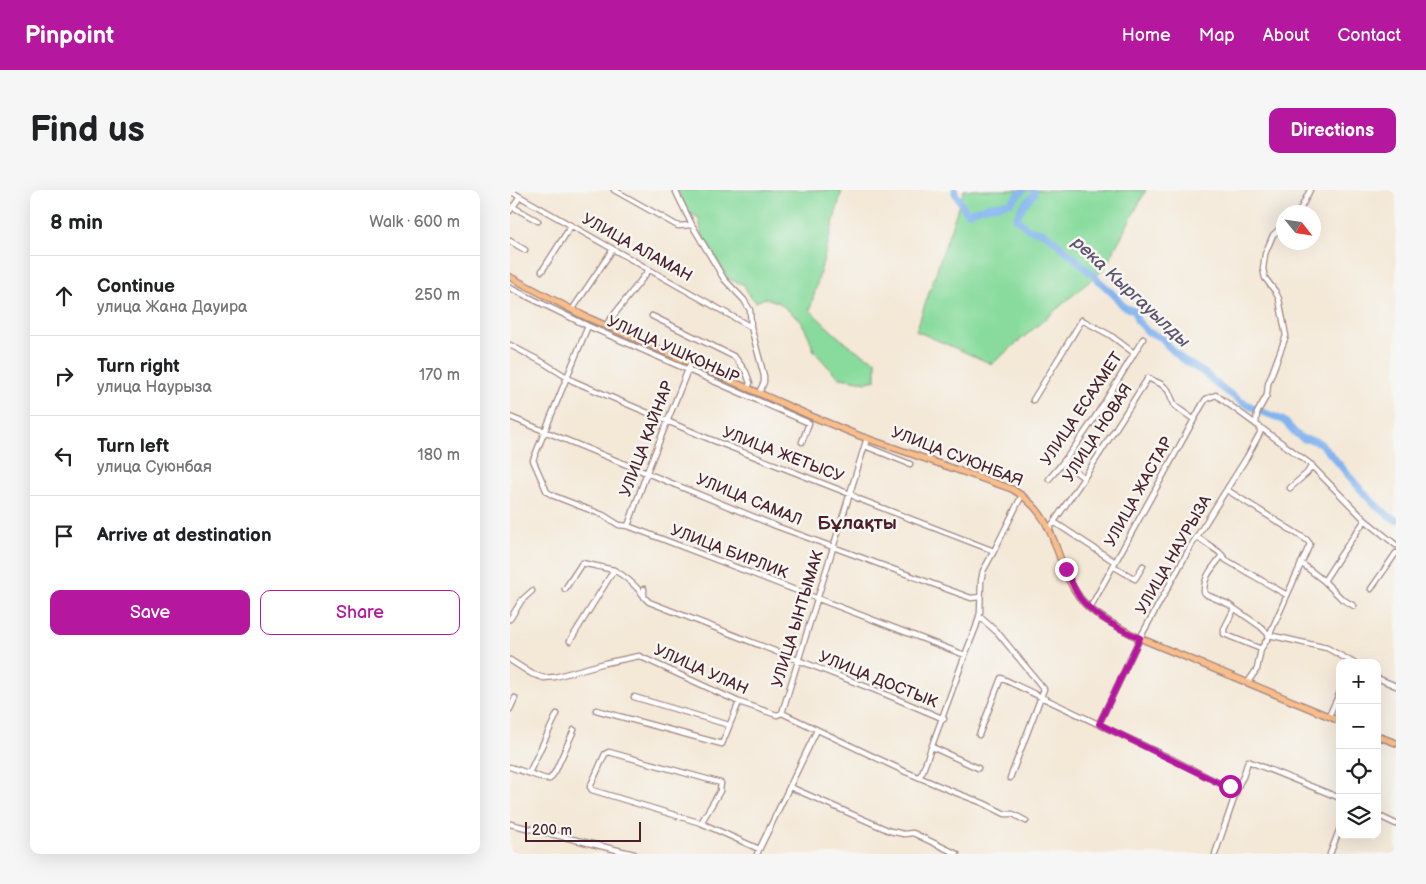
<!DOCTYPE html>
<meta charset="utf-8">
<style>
:root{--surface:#fff;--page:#f6f6f6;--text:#202124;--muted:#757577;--line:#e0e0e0;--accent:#b5179e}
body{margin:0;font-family:"Balsamiq Sans",sans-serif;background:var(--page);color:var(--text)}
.controls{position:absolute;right:15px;bottom:15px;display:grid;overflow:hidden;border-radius:10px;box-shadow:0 5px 20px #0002}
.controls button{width:45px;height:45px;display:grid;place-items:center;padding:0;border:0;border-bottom:1px solid var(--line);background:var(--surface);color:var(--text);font:25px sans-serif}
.compass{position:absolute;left:766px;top:15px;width:45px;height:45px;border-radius:50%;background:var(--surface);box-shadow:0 5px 20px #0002;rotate:120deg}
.scale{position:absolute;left:15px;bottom:12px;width:116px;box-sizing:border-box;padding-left:5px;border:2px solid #4a1f2b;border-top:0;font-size:14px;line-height:18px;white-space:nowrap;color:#4a1f2b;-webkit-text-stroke:4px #f6f6f2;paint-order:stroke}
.stop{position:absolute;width:15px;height:15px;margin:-11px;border:4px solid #b5179e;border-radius:50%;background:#fff}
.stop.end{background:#b5179e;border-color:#fff;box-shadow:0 1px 5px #0008}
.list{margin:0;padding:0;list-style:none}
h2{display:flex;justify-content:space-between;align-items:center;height:65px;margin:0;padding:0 20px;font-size:21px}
h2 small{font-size:16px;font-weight:400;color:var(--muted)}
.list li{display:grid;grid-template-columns:32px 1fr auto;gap:15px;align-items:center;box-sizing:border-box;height:80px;padding:0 20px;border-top:1px solid var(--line)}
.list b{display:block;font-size:19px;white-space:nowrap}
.list p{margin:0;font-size:16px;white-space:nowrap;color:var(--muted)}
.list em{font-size:16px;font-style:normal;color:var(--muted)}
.actions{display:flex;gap:10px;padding:15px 20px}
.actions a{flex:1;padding:11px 0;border:1px solid var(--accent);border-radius:10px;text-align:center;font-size:18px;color:var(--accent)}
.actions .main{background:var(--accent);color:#fff}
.icon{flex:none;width:28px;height:28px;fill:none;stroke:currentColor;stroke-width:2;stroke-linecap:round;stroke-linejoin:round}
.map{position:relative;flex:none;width:886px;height:664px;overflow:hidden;border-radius:10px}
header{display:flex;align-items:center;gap:30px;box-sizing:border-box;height:70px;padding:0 25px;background:var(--accent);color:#fff}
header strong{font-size:24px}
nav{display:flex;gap:28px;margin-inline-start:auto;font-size:18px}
.intro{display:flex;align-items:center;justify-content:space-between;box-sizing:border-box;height:120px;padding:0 30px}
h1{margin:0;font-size:35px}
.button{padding:12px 22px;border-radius:10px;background:var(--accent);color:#fff;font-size:18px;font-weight:700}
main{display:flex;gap:30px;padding:0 30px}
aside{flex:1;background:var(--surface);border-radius:10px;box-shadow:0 5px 20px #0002}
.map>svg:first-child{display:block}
</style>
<header>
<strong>Pinpoint</strong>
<nav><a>Home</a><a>Map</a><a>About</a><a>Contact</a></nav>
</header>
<div class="intro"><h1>Find us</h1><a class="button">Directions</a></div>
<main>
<aside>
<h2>8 min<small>Walk · 600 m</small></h2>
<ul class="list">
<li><svg class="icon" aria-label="ahead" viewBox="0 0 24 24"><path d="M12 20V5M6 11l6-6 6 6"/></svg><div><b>Continue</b><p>улица Жана Дауира</p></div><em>250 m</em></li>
<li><svg class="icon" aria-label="right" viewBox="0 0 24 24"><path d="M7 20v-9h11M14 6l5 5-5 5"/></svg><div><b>Turn right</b><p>улица Наурыза</p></div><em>170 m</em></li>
<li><svg class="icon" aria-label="left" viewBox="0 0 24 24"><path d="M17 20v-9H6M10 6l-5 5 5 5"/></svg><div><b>Turn left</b><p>улица Суюнбая</p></div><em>180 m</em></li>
<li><svg class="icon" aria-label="arrive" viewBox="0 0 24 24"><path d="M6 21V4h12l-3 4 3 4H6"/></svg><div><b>Arrive at destination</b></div></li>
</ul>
<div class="actions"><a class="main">Save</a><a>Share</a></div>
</aside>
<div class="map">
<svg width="886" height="664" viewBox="0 0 886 664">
<rect width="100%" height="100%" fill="#f6f6f2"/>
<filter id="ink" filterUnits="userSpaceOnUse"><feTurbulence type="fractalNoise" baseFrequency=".02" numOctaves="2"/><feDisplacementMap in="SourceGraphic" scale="10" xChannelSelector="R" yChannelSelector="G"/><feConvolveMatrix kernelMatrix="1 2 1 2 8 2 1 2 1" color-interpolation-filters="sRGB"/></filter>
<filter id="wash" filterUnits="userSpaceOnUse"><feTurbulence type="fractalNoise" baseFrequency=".0096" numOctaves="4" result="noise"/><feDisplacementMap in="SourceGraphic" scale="20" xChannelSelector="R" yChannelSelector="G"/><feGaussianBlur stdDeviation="1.12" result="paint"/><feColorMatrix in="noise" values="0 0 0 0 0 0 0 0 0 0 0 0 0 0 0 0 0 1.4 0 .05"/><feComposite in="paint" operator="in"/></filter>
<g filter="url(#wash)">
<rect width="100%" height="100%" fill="#f4e8d7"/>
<path fill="#88db9d" stroke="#697d64" d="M167,0H332L300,120C320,140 339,159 366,171V190L356,192L330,188L321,180L304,161L299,147L291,131L268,112L255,108L246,112L240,106L233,94L218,89L191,43L189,28L178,22Z
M454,0H636L594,79L482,174L406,141Z"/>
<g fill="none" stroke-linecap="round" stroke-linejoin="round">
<path stroke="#82b4ef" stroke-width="7" d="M445,0V3L457,23L476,17L500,13L513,0
M523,0L524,4L513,16L506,28L518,39L532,42L540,47L568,71L604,105L614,117L625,121L627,130L638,142L652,148L658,156L672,169L693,182L709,196L732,212L746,219
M752,222C760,225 767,227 774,231C781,237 785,246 794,249C801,250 807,250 812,255C837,280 855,312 886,330"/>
</g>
</g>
<g filter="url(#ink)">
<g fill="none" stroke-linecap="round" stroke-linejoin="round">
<defs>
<path id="minor" d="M104,0L168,36L182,35
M165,0L182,35L214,89L234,110L240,120L241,137L254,186V192L249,203
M0,1L241,137
M3,17L28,31
M0,21L10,7
M789,22L800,0
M0,51L15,60
M32,81L61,36
M0,98L78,136L299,233L292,252
M62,120L103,59
M142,126L225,167L236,182L240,193L238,198
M96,135L139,80
M78,136L23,270L37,302L44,306L93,325L109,335L118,336L455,465
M0,155L34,173L63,191L197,248L340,304L349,309L484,361L512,305
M523,210L572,130L600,145L624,163
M0,227L266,336L461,408L470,407
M746,234L747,223L757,205L758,194L776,146L769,109L765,101L755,88L753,79L755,64L763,45L774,35
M355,256L400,274
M554,273L574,288
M539,289C576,247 604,196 633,149
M780,298L797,283L802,275
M717,300L797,350L800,354L758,448L751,459L747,479L738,492
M855,330L886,355
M544,332L605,372
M118,336L137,282L181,172
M539,339L574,288L638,188L651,194L658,200L665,216L683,229
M687,347L709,362L716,370L777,405
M712,365C703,379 694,384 694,402L697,405L718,414L751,437L759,445L817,458L844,473
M791,373L814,391L832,409L844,416
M603,376L625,389L633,376
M55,399L72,373L104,380
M134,399V407L139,412L375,504L434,529
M861,399L886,363
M580,418L692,215L696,209L706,205L799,273L855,330L830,366L814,391
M724,419L714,439V444L751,459
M469,426L488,443L534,499L500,588
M0,429L12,410L22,401
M60,451L104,380C115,386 126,396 134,406
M0,470L22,484L34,488L45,487L95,473L129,466L229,512L267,525L272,523
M867,488L886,496
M124,507L219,535
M0,519L5,508
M86,520L212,554L229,512
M272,523L357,248
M272,523L396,582L444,602L473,613L495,624H503L516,631
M819,526L830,502
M589,534L630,448L681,356L737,267L750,243V237
M469,545L491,488L664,570L715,596H725L729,594L733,587L738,571L830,608
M422,557L468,578
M0,577L36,589H40L45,582L64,540
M19,583L47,524
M409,587L412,583L455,465L466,437L470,423L471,391L473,381L484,361
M280,597L380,641L394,644L403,643L447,664
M867,625L886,634
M191,633L210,601L211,593L99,562L95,564L80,597L82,600L191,633L249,659
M0,634L124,664
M247,664L307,540
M705,664L729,594
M820,664L830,638"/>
<path id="major" d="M0,87L74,126L301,226L350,246L502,299C551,328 541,369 570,408C584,426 607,436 627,447L830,531
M867,546L886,553"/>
</defs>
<use href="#minor" stroke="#9f8481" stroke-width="7"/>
<use href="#major" stroke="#9f8481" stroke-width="8"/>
<use href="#minor" stroke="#fff" stroke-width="4.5"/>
<use href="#major" stroke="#f8bd89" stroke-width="5.5"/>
</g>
</g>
<g fill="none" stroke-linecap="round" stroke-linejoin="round" filter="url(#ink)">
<path stroke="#b5179e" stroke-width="6" d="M556,379C560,389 564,399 570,408C584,426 609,439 630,448L589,534L715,596H720"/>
</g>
<g text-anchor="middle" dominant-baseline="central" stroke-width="5" stroke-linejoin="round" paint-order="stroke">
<g font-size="16" fill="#4a1f2b" stroke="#f6f6f2">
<text transform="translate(127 58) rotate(29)">УЛИЦА АЛАМАН</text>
<text transform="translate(163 160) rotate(24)">УЛИЦА УШКОНЫР</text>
<text transform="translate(572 219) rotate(-56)">УЛИЦА ЕСАХМЕТ</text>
<text transform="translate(588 243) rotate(-57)">УЛИЦА НОВАЯ</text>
<text transform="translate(137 249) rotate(-69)">УЛИЦА КАЙНАР</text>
<text transform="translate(273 265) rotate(21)">УЛИЦА ЖЕТЫСУ</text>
<text transform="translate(447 267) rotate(21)">УЛИЦА СУЮНБАЯ</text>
<text transform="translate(629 302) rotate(-61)">УЛИЦА ЖАСТАР</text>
<text transform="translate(239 310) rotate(22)">УЛИЦА САМАЛ</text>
<text transform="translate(219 362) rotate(21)">УЛИЦА БИРЛИК</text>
<text transform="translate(664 365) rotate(-60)">УЛИЦА НАУРЫЗА</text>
<text transform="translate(288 429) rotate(-73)">УЛИЦА ЫНТЫМАК</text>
<text transform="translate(191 480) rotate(24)">УЛИЦА УЛАН</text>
<text transform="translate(368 490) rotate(22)">УЛИЦА ДОСТЫК</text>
</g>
<g font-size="18" font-style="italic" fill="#5e5370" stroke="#f6f6f2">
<text transform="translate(621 102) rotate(43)">река Кыргауылды</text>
</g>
<g font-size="19" font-weight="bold" fill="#4a1f2b" stroke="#f6f6f2">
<text x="347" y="333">Бұлақты</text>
</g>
</g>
</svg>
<div class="controls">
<button>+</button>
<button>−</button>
<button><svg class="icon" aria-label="locate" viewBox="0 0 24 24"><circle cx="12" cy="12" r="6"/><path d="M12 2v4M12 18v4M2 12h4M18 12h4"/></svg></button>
<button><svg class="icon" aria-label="layers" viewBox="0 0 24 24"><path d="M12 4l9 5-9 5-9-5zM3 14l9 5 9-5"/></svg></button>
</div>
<svg class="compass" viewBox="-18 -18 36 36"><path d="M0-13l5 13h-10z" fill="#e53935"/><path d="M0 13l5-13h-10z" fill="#757577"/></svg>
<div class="scale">200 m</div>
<div class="stop" style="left:720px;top:596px"></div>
<div class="stop end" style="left:556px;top:379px"></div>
</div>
</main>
